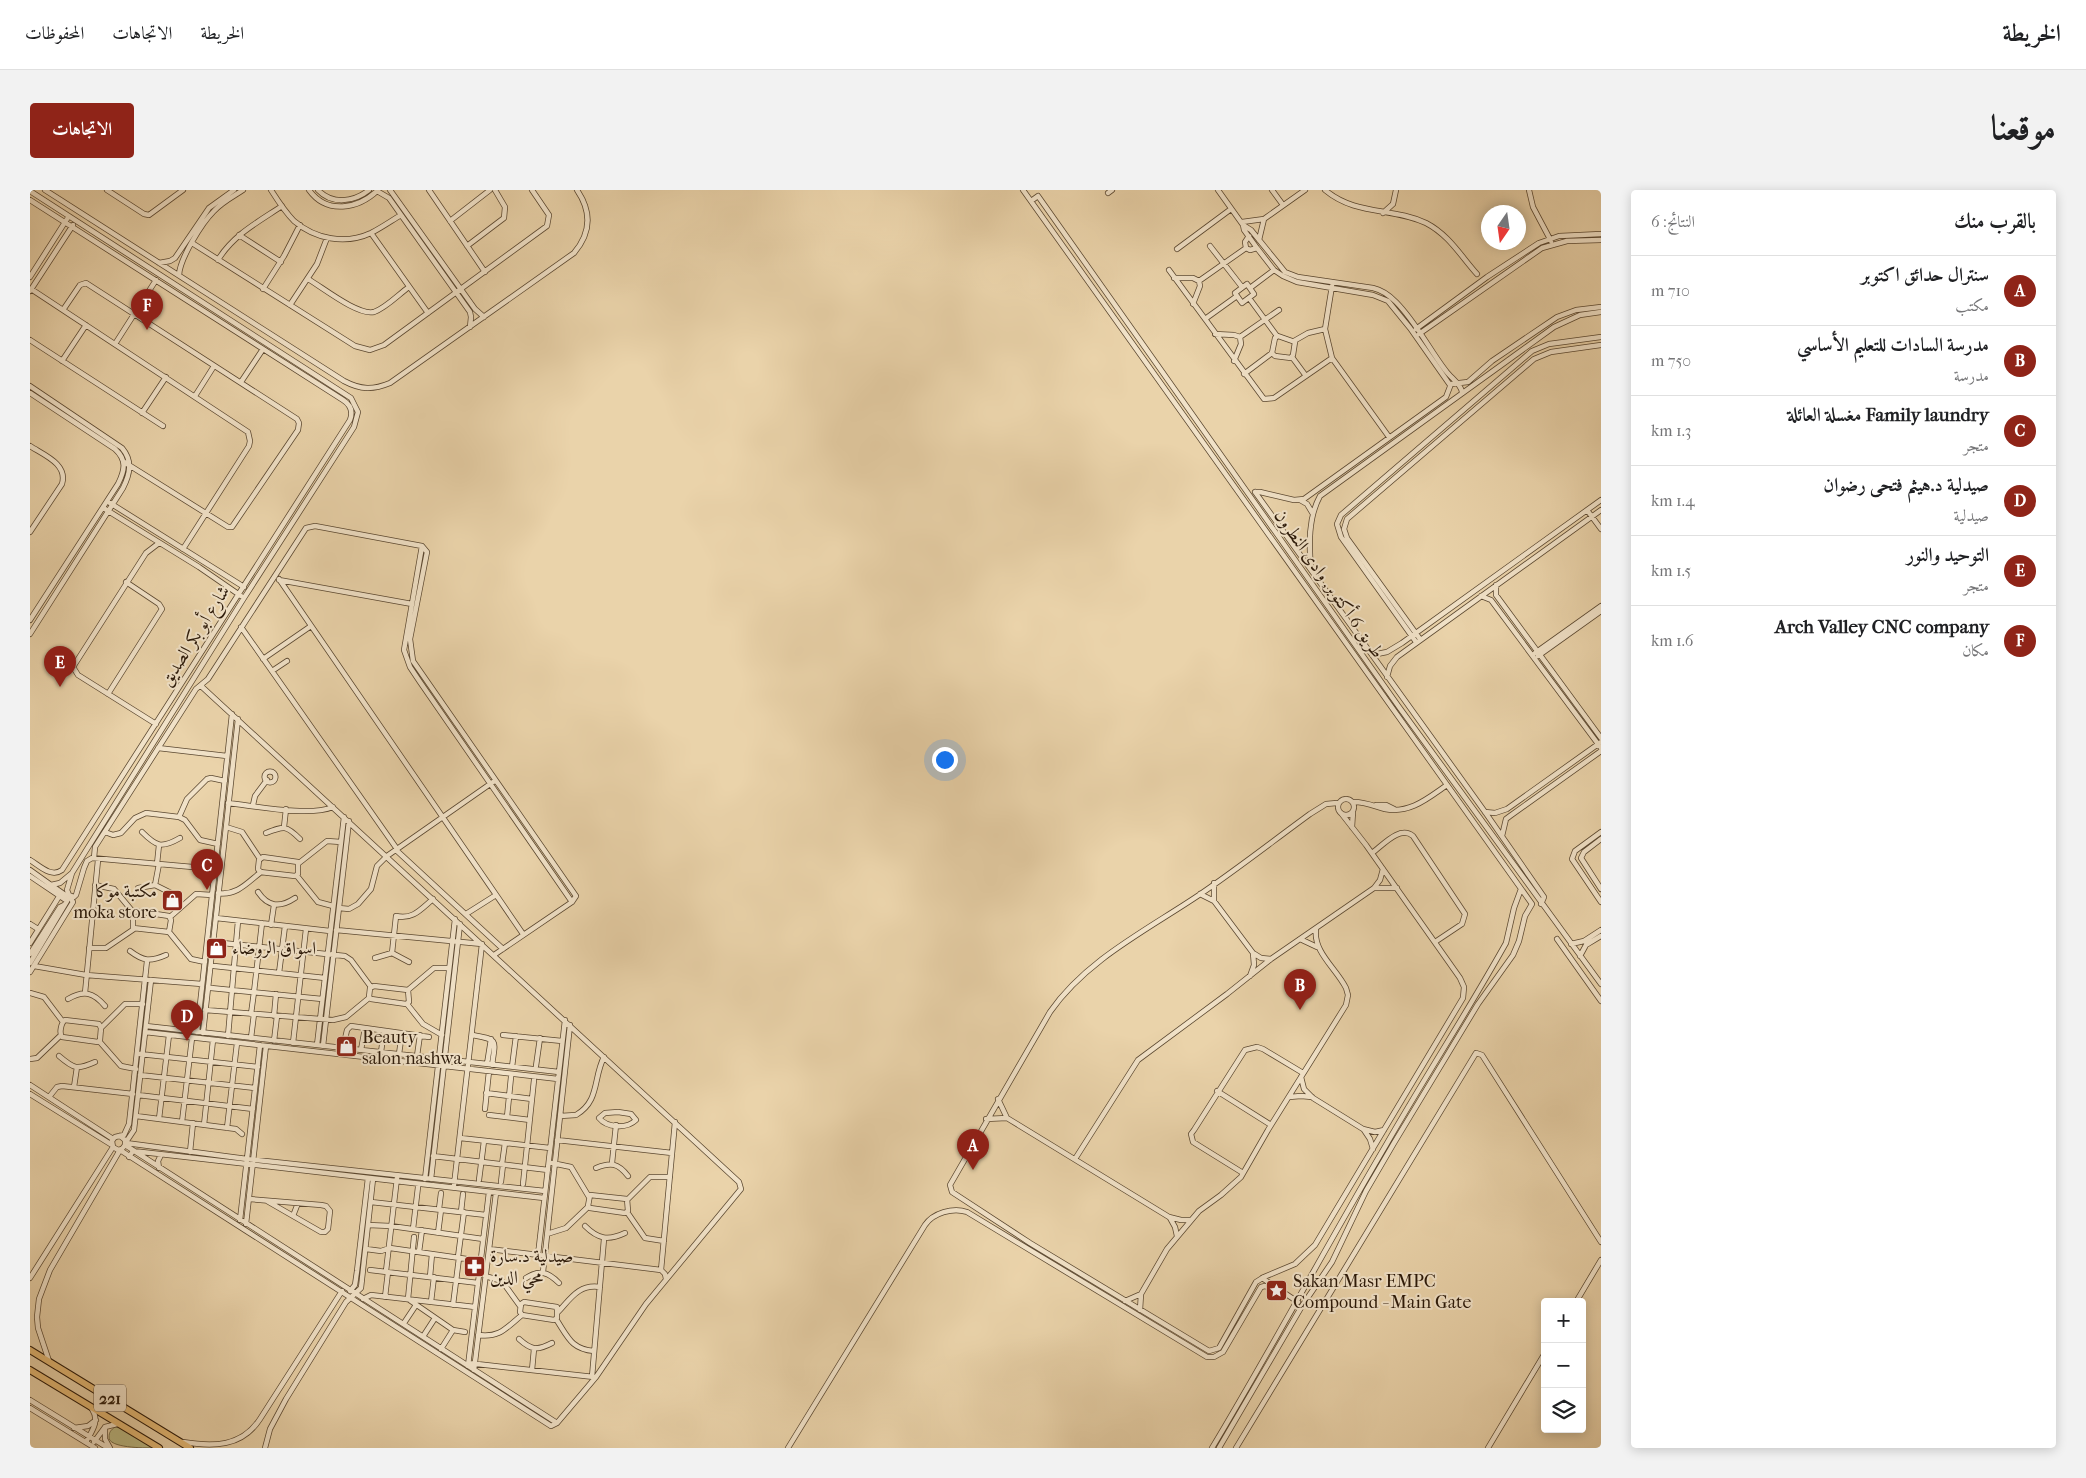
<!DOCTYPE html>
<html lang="ar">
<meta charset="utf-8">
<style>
:root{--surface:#fff;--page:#f2f2f2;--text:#202124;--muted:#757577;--line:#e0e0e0;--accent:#8f2418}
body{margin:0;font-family:"IM FELL French Canon",Amiri,serif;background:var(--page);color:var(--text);direction:rtl}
.controls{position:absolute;right:15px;bottom:15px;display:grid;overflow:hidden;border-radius:5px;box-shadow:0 2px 12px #0003}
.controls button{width:45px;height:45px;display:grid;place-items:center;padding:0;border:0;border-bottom:1px solid var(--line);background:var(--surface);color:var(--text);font:25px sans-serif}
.compass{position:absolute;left:1451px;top:15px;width:45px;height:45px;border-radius:50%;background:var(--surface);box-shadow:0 2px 12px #0003;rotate:193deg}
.you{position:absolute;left:914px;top:569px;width:18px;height:18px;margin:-12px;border:4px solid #fff;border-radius:50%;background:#1a73e8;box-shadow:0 0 0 8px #1a73e833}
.badge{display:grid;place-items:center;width:32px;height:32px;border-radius:50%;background:var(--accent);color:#fff;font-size:16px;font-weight:700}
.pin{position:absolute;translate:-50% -41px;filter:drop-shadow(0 1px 2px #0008)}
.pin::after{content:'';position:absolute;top:26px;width:18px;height:15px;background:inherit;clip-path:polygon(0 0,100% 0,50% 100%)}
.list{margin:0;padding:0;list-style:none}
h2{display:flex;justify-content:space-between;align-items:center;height:65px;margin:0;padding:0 20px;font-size:21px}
h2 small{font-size:16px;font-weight:400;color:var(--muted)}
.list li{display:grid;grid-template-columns:32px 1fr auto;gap:15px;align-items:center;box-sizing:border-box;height:70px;padding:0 20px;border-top:1px solid var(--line)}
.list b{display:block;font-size:19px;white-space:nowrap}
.list p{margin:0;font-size:16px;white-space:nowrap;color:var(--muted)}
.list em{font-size:16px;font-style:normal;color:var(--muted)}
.icon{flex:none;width:28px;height:28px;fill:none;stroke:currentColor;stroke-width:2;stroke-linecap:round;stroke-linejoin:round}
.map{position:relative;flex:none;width:1571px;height:1258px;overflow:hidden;direction:ltr;border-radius:5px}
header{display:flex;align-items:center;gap:30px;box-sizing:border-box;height:70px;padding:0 25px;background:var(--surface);border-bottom:1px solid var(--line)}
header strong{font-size:24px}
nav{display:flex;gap:28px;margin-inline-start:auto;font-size:18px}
.intro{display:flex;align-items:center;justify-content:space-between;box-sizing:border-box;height:120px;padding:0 30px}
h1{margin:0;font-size:35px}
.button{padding:12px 22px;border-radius:5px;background:var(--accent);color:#fff;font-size:18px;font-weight:700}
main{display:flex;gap:30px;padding:0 30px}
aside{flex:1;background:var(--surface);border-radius:5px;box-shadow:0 2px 12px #0003}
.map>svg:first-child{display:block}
</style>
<header>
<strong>الخريطة</strong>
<nav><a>الخريطة</a><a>الاتجاهات</a><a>المحفوظات</a></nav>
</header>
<div class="intro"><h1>موقعنا</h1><a class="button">الاتجاهات</a></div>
<main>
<aside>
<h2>بالقرب منك<small>النتائج: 6</small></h2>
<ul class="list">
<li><span class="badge">A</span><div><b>سنترال حدائق اكتوبر</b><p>مكتب</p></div><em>710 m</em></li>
<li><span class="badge">B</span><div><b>مدرسة السادات للتعليم الأساسي</b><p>مدرسة</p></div><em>750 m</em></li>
<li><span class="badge">C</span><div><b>Family laundry مغسلة العائلة</b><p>متجر</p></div><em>1.3 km</em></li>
<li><span class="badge">D</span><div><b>صيدلية د.هيثم فتحى رضوان</b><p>صيدلية</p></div><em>1.4 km</em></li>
<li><span class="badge">E</span><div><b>التوحيد والنور</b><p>متجر</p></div><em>1.5 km</em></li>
<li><span class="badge">F</span><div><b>Arch Valley CNC company</b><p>مكان</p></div><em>1.6 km</em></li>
</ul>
</aside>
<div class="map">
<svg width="1571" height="1258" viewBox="0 0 1571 1258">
<rect width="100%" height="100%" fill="#ead3aa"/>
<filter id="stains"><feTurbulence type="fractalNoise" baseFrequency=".004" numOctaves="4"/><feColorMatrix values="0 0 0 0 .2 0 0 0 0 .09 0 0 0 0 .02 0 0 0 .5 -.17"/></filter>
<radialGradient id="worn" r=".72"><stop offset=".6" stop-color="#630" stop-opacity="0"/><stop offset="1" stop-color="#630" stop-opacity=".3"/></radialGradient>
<path fill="#bcbb85" stroke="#746a47" d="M85,1237H90L124,1258C114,1258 78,1258 79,1247C79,1242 81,1240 85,1237Z"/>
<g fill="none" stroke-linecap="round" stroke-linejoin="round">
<defs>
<path id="minor" d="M15,0L314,191C331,200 343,200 360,193L544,63C561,43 562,22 547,0
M77,0L114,24L119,25L153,0
M241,0C248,11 255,22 264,31C285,49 315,55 341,43C351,38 361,31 371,25
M279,0C297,25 328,19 348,0
M288,0C302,15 324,12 339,0
M360,0L445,119L454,127
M399,0L455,82
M993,0L1502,714L1495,726L1489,751L1483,765L1448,814L1364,953L1336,1001L1302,1072L1272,1116L1189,1258
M1188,0L1213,35L1221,40L1255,82L1268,87L1343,98C1352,100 1359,105 1366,112C1386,132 1399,159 1416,181C1421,188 1431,194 1432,202
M1242,0L1253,15
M1295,0C1326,26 1362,17 1396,33C1419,45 1430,65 1447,84
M1499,0L1503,17L1521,51
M0,1L321,208L328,222L324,237L214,408L42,683L30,693L21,695L0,680
M347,1L359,8L440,122L441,127L440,137
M1078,3L1082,0
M0,10L313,210C321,215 323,222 320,230L32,680C21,688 10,676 0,670
M1001,11L1008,6L1369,517L1571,794
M1353,23L1363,14L1366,0
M420,31L460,0
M1212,32L1234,29L1275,0
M1213,35L1214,40L1227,58L1244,80L1253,86L1267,92L1343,105L1358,111L1380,138L1420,195
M341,43L398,123
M209,45L251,72
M1219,46L1215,52L1216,58L1220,60L1227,58
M1229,50L1234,29
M162,53L325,156L340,160L354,155L517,36L519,25L502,0
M437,56L474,28L475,17L465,0
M1180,56L1212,97
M1147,59L1201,19
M188,70C203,45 228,32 252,16
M129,73L140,71L145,68L179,18L204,0
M1139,80L1234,209L1244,208L1302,168
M149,85C150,68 172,33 184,21C192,12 204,6 213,0
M0,87L37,29
M1144,88H1163L1169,91L1170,96L1163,114
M278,89C292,97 328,126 344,122C356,118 369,104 379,97
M1169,91L1216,58
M1217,94L1224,104L1212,113L1205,103Z
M1302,96L1295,139L1302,168L1359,247
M1220,98L1244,80
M1,99L218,242L220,251L219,256L153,359
M233,99L254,66L270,35
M0,101L43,35
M1219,108L1247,146
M260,115L287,74L297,48
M33,120L50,95L56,93L267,229L269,233L268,240L202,337H198L94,272
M1175,129L1207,106
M1386,139L1457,87L1509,53L1529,46L1571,44
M1185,144L1204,145L1210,147L1211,154L1204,171
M1389,144L1512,58L1537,51L1571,50
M1248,146L1265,152L1263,165L1261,168L1245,166L1242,163L1245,148Z
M1210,147L1249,120
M0,150L133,236
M1264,151L1278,143L1295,139
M85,154L126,90
M1262,167L1276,186
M32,171L56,135
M1214,184L1242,163
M211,192L233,159
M0,196L92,258C103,271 100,284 93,298L0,444
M0,203L85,259C97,270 95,280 88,294L0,430
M165,206L184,176
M112,223L136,187
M0,256C14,265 38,274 32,294L0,342
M1225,302L1455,622L1514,707L1511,714
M1225,302H1230L1264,310L1274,309L1416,207L1421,194L1438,192L1462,171L1527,127L1546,120L1571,117
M1270,310L1277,314L1283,324
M80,313L214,397
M75,319L169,377L214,408
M1557,320L1571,339
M392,356L374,460L380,477L390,492L542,712
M1281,379C1279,355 1278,328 1290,306L1524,137L1550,125L1571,122
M249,389L493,744
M249,390L382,414
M1466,395V405L1571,548
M1451,406L1461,410L1571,558
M211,437L367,659
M1390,449L1317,348L1314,339L1317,329L1504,169L1521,162L1571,155
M1386,452L1311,347L1307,334L1311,325L1502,161L1519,154L1571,147
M1505,463L1571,416
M1342,465L1357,462L1372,453L1571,310
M1508,466L1571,421
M233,469L281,436
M242,481L257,471
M1357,487L1360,476L1367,467L1571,320
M78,504L132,419L129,414L96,392
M126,534L48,485L43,477L116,363L129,353
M128,558L197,566
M234.5 587a5.5 5.5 0 1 1 11 0a5.5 5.5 0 1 1-11 0Z
M1308 617a8 8 0 1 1 16 0a8 8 0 1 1-16 0Z
M1324,612C1335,612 1344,616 1355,619C1380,624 1398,608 1417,595
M198,613C226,616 279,627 303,617
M1307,613L1296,614L1280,624C1243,651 1206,680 1169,705C1117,740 1056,770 1020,822L920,995L922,1002L1000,1053L1179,1161L1189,1158L1226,1092L1234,1087L1265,1074L1285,1055L1433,808L1434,797L1430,788L1336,655L1311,623
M223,615L225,606L237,590
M1346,615H1356L1364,619
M1455,622L1465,623L1477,619L1571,552
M149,627L157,609L177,589L181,588L195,591
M196,637L212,642L230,669
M254,637L256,619
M1322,637L1323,622
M75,642L83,645L91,643L105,628L116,623L149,627L155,630L170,650L188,654
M112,642C126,656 131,659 150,648
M1571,642L1545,661L1542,669L1571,712
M236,643C254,636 256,635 270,649
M1472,646L1476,629L1480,626L1571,561
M1571,649L1554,662L1551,668L1571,699
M366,660L473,759
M1342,663C1353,655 1370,635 1383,646L1435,724L1432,734L1405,752
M233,667L268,672V684L265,686L230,682L228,679L229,670Z
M64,668L65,657L166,499L178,489L276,338L285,336L392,356L397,362L380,449L383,471L546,706L542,712L464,765
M269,673L297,651L311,652
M127,674L129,655
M42,683L37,700L39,705L44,707L46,705L54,678L57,671L62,668L185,679
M0,686L37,711L0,773
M267,686L288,712L303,716
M65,695L84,699L103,722
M125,695L129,674
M108,698L125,695L143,704
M1344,698H1367
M228,702C238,717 250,718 265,708
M188,703C207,706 218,692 231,682
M1170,704L1184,711L1223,763L1231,768L1241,769
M1184,711V693
M309,718L319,719L328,714L341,699L347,676L357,666L463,592
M106,721L139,726L141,730L139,742L103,738V724Z
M436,724L466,705
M140,727L166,704L182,705
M186,728L300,741
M0,734L8,739
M241,735L244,715
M306,740L452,754L424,995
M139,742L161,769L175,772
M1270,749L1287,757
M1527,749L1571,811
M183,752L315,766L321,770L341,797
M0,753L30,705
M1541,754L1554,751L1571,740
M59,758H76L104,739
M100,761C113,771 120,772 136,765
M362,763L366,726C383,730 391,719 403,709
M0,764L30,717L34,715
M1550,766L1556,755L1571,746
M345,768L362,763L379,772
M4,776L56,785L172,794
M184,776L295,788
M0,782L43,712L41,709L21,695
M249,783L255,736
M1220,786L1224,775L1223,763
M344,796L378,800L379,812L376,814L341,809L339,807L340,798Z
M181,798L292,809
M378,800L404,778H419
M224,802L232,733
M0,803L14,807L33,832
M55,803L68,670
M38,809C54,800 63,802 75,816
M377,814L393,834L412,845
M175,820L303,830L316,827L339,808
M221,824L224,802
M244,826L246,804
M35,830L69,834L71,838L70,850L68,852L32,847C29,843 31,833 35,830Z
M116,836L529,882
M71,838L95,814H113
M115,842L528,889
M167,842L202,524
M173,843L208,529
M442,845C468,850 466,848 462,875
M473,845L532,851
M198,846L208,731
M221,848L224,824
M69,851L91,876L106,879
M244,851L247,826
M263,853L276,739
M287,855L314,627
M293,856L319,631
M313,858L317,840L321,836L399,847
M331,860L335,838
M351,862L354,841
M110,864L228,877
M369,864L372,843
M29,866C44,879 47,880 65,872
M387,866L390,845
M0,869L7,868L31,845
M457,874L461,849
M506,876L510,848
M482,877L486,846
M110,885L225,898
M1271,887L1274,899L1283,908L1333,939L1345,942L1354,940
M0,895L83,949
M44,897L47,877
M1187,901L1241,935
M456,903L502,909
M0,904L82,955
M108,905L223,919
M19,907L27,897L32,896L103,904
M1259,907L1271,906L1282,907
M968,909L977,928L1139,1027L1151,1030H1161
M455,919L459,881
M588,922L601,924L606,930C597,939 577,938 569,928L575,923Z
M459,925L500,930
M106,926L206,939L212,944
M530,926L546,925C570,911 563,888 574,867
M477,927L481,887
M129,929L139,845
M956,929L977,928
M152,932L162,848
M174,935L183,850
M197,938L207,853
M1334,940L1340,949L1343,959
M90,946L95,950V955L92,959L88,960L83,957L82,951L85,947L94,945L99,934L117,771
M430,948L520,958
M527,950L642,963
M96,952L104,940L121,790
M96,953L217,969L515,1001
M95,955L527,1233
M90,960L521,1236L527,1233L566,1187L616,1114L711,999L709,992L171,496
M160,962L163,933
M403,966L518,980
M99,967L103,961L514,1008
M1045,969L1108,870L1197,804L1241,769L1344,698L1350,690L1353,679
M522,973L541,977L559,1007
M582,973L586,935
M472,974L475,953
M129,978L128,971L131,965
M566,978C581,972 588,973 598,986
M1213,983L1163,952L1161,944L1164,940L1215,860L1227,857L1233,859L1273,883
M395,989L425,729
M401,989L430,734
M449,990L454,951
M471,992L473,975
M493,994L504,890
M560,1005L597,1009L598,1021L595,1023L560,1018L558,1016Z
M219,1009L291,1015L296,1016L300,1021L298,1039L295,1042H291L237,1011
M598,1009L620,987H640
M341,1012L456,1025
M409,1019L411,1003
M431,1022L433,1004
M597,1022L615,1048L634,1051
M263,1026L268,1013
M1140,1028L1145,1037L1147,1046
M210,1030L230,855
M216,1034L236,856
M338,1035L361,1036L453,1049
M555,1036C568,1049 578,1051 595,1043
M383,1039L388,997
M408,1043L411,1020
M517,1044L536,1038L558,1017
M384,1047L378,1109L423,1140L435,1142
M336,1059L351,1061L360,1058L451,1071
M459,1059L631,1080L635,1084L636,1089
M389,1062L392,1040
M508,1065L535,830
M428,1067L434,1022
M340,1080L448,1093
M631,1080L645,932
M356,1081L367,988
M513,1082L540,835
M455,1086L472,1091L490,1116
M400,1087L402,1064
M0,1088L83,957
M496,1088C510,1079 518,1082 529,1093
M1232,1088L1268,1112
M320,1101L325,1095L327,1081L338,988
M355,1107L358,1082
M333,1109L341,1105L445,1117
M1095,1111L1111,1104
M401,1112L404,1087
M494,1112L527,1117V1128L524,1130L492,1125L490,1122L491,1114Z
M1546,1112L1571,1070
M423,1115L429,1068
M1110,1120L1111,1104L1137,1059L1169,1021L1191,1005L1211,987L1238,940L1316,815L1318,805L1316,798C1306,778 1283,762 1286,739
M528,1122C541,1108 549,1094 570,1097
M526,1129C538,1147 541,1159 564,1161
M374,1133L386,1115
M394,1145L405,1128
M448,1145C470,1148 476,1138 492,1125
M489,1149C501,1160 507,1161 522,1153
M411,1159L423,1140
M19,1171L8,1138L7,1127L9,1109L20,1080L90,960
M438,1173L564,1187
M438,1176L459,1002
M444,1180L466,1003
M502,1180L504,1159
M562,1187L574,1049
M0,1210L78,1258
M0,1218L65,1258
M75,1237V1249L80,1258
M44,1238L58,1236L66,1230
M56,1252C62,1241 70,1231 62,1219
M64,1252L75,1237L87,1234
M153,1252C183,1257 212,1257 230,1229L312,1101
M235,1258L240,1239L256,1209L316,1112L331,1098L343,989
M758,1258L895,1035C903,1023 923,1017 937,1022L1177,1167H1184L1193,1162L1231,1097L1235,1096L1256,1105
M1182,1258C1242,1158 1297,1055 1356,955C1395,887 1438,821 1476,753L1484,718L1491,699
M1206,1258L1446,863L1452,865L1571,1052
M1458,1258L1515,1163"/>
<path id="highway" d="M0,1160L160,1258
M0,1180L129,1258"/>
</defs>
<use href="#minor" stroke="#5b4831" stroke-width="6"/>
<use href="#highway" stroke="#2b1909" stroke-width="8"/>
<use href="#minor" stroke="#f1e2c8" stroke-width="4.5"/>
<use href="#highway" stroke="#e5ba75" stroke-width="6"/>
</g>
<defs>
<symbol id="shop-square" viewBox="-11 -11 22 22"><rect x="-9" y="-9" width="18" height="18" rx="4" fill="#8f2418" stroke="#f1e2c8"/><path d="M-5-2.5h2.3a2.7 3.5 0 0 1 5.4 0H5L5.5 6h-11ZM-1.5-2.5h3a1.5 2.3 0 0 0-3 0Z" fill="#fff"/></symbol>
<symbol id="pharmacy-square" viewBox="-11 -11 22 22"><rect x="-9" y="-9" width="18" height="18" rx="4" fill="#8f2418" stroke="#f1e2c8"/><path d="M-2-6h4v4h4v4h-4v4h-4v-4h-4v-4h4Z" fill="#fff"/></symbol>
<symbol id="sight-square" viewBox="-11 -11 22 22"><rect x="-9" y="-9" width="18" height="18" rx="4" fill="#8f2418" stroke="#f1e2c8"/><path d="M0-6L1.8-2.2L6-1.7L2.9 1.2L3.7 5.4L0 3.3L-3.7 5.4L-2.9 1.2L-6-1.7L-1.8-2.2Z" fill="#fff"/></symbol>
</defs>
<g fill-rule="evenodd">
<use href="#shop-square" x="130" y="698" width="25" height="25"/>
<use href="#shop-square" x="174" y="746" width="25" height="25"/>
<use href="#shop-square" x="304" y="844" width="25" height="25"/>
<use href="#pharmacy-square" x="432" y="1064" width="25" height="25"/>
<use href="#sight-square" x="1234" y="1088" width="25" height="25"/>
</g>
<g text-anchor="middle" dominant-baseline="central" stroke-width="4" stroke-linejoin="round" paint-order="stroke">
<rect fill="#f1e2c8" stroke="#665542" stroke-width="1" x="64" y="1194.5" width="32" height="27" rx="4"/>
<g font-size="16" font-weight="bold" fill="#2b1909">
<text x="80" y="1208">221</text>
</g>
<g font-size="18" fill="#2b1909" stroke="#f1e2c8">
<text transform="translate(1299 394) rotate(55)">طريق 6 أكتوبر, وادى النطرون</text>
<text transform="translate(165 446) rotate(-58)">شارع أبو بكر الصديق</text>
</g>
<g font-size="18" fill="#2b1909" stroke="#f1e2c8" text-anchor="start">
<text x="127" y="701" text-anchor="end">مكتبة موكا<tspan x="127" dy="21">moka store</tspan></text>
<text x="202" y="758">اسواق الروضاء</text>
<text x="332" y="847">Beauty<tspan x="332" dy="21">salon nashwa</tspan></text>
<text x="460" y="1066">صيدلية د.سارة<tspan x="460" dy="21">محي الدين</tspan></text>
<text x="1263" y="1091">Sakan Masr EMPC<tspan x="1263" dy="21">Compound - Main Gate</tspan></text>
</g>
</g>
<rect width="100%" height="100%" filter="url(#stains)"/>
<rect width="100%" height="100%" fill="url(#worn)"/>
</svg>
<div class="controls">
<button>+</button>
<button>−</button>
<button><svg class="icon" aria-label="layers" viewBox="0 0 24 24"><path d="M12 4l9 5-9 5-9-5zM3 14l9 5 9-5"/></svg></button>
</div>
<svg class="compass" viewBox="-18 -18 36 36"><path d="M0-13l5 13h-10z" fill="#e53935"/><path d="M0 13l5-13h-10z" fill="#757577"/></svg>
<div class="you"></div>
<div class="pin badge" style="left:943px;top:980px">A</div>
<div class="pin badge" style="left:1270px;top:820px">B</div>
<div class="pin badge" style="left:177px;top:700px">C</div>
<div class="pin badge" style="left:157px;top:851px">D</div>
<div class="pin badge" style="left:30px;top:497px">E</div>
<div class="pin badge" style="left:117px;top:140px">F</div>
</div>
</main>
